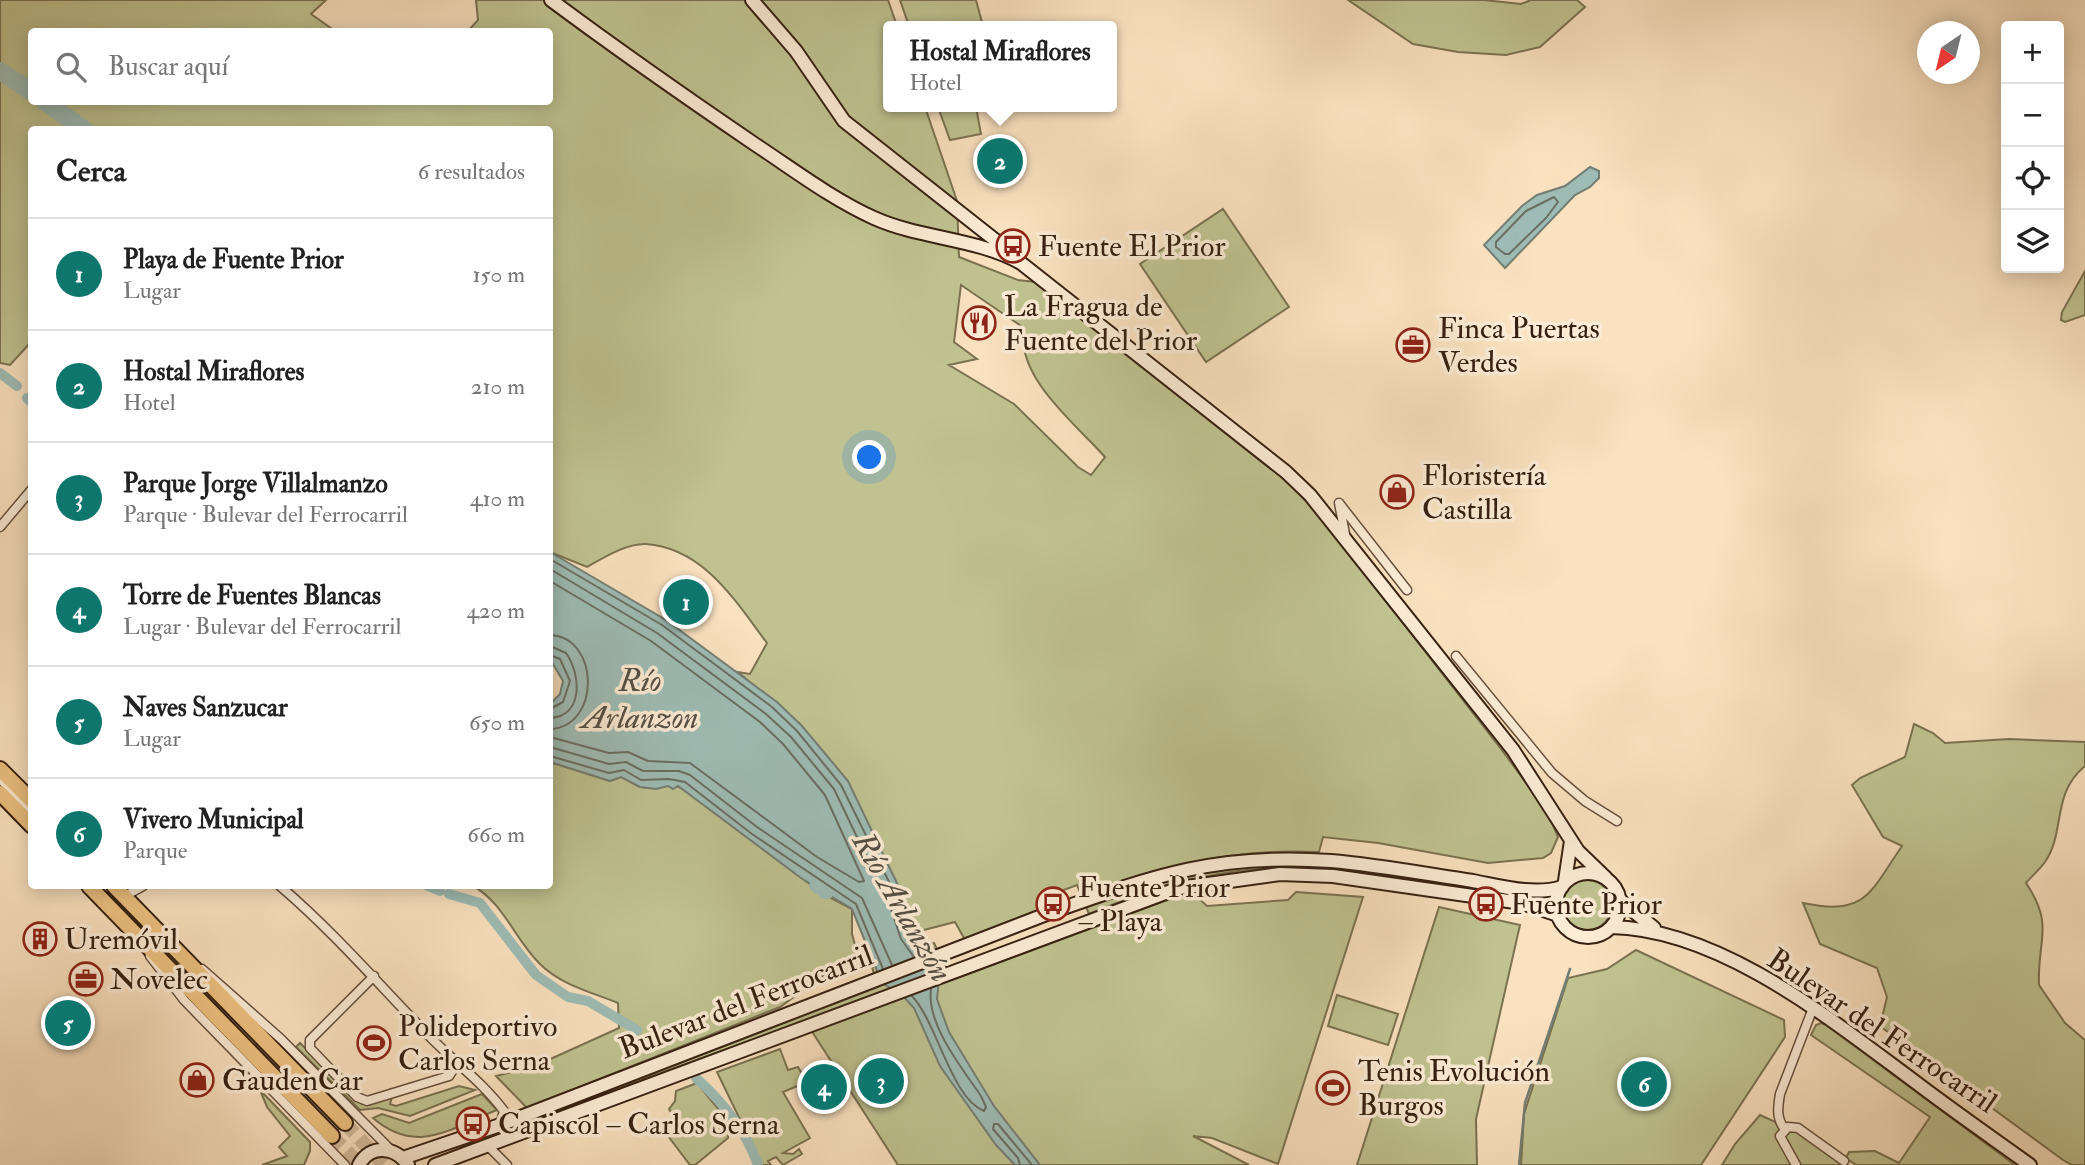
<!DOCTYPE html>
<html lang="es">
<meta charset="utf-8">
<style>
:root{--surface:#fff;--page:#f6f6f6;--text:#222;--muted:#767676;--line:#e0e0e0;--accent:#0f766e}
body{margin:0;font-family:"IM FELL Double Pica",serif;background:var(--page);color:var(--text)}
.controls{position:absolute;right:21px;top:21px;display:grid;overflow:hidden;border-radius:7px;box-shadow:0 4px 18px #0003}
.controls button{width:63px;height:63px;display:grid;place-items:center;padding:0;border:0;border-bottom:2px solid var(--line);background:var(--surface);color:var(--text);font:35px sans-serif}
.compass{position:absolute;left:1917px;top:21px;width:63px;height:63px;border-radius:50%;background:var(--surface);box-shadow:0 4px 18px #0003;rotate:215deg}
.you{position:absolute;left:870px;top:458px;width:24px;height:24px;margin:-18px;border:5px solid #fff;border-radius:50%;background:#1a73e8;box-shadow:0 0 0 10px #1a73e833}
.badge{display:grid;place-items:center;width:46px;height:46px;border-radius:50%;background:var(--accent);color:#fff;font-size:23px;font-weight:700}
.pin{position:absolute;translate:-50% -50%;border:4px solid #fff;box-shadow:0 2px 7px #0006}
.popup{position:absolute;left:883px;top:21px;width:234px;height:91px;box-sizing:border-box;display:grid;place-content:center;border-radius:7px;background:var(--surface);filter:drop-shadow(0 2px 5px #0005);font-size:23px;white-space:nowrap;color:var(--muted)}
.popup b{font-size:26px;color:var(--text)}
.popup::after{content:'';position:absolute;left:50%;top:100%;margin-left:-14px;border:14px solid transparent;border-top-color:var(--surface)}
.list{margin:0;padding:0;list-style:none}
h2{display:flex;justify-content:space-between;align-items:center;height:91px;margin:0;padding:0 28px;font-size:30px}
h2 small{font-size:23px;font-weight:400;color:var(--muted)}
.list li{display:grid;grid-template-columns:46px 1fr auto;gap:21px;align-items:center;box-sizing:border-box;height:112px;padding:0 28px;border-top:2px solid var(--line)}
.list b{display:block;font-size:26px;white-space:nowrap}
.list p{margin:0;font-size:23px;white-space:nowrap;color:var(--muted)}
.list em{font-size:23px;font-style:normal;color:var(--muted)}
.icon{flex:none;width:38px;height:38px;fill:none;stroke:currentColor;stroke-width:2;stroke-linecap:round;stroke-linejoin:round}
.map{position:relative;flex:none;width:2085px;height:1165px;overflow:hidden}
.search{position:absolute;background:var(--surface);box-shadow:0 4px 18px #0003;left:28px;top:28px;width:525px;height:77px;display:flex;align-items:center;gap:18px;box-sizing:border-box;padding:0 24px;border-radius:7px;color:var(--muted);font-size:26px}
.panel{position:absolute;background:var(--surface);box-shadow:0 4px 18px #0003;left:28px;top:126px;width:525px;height:763px;border-radius:7px}
.map>svg:first-child{display:block}
</style>
<div class="map">
<svg width="2085" height="1165" viewBox="0 0 2085 1165">
<rect width="100%" height="100%" fill="#fae2c0"/>
<filter id="stains"><feTurbulence type="fractalNoise" baseFrequency=".00286" numOctaves="4"/><feColorMatrix values="0 0 0 0 .2 0 0 0 0 .09 0 0 0 0 .02 0 0 0 .5 -.17"/></filter>
<radialGradient id="worn" r=".72"><stop offset=".6" stop-color="#630" stop-opacity="0"/><stop offset="1" stop-color="#630" stop-opacity=".3"/></radialGradient>
<path fill="#c0c391" stroke="#7b7251" stroke-width="2" fill-rule="evenodd" d="M0,0H326L311,14L335,31L32,32V102H550V32L468,31L478,20L476,0H888L897,26H888V107H925L957,201L959,257L1018,280L1036,282L1272,466L1289,483L1317,513L1501,749L1547,811L1558,837L1551,853L1543,858L1488,863L1378,843L1323,837L1319,852C1235,848 1159,866 1081,895L1077,885L1037,900L1041,912L965,940L955,922L916,932L905,900L874,838L802,726L738,672L750,674L767,643C736,602 704,548 646,544C627,543 603,558 587,567L550,552V130H32L31,342L10,365L0,363ZM961,285L1024,328C1015,377 1076,424 1105,457L1091,475L1078,467L1014,404L949,365L977,359L954,342Z
M900,0H976L983,26H909Z
M1348,0H1484L1521,4L1531,0H1577L1585,7L1540,47L1506,55L1458,52L1413,44Z
M938,107H976L981,134L950,140Z
M1223,209L1289,307L1206,362L1140,264Z
M2085,271V315L2065,322L2061,320L2062,312Z
M1914,724L1933,733L1945,743L2009,739L2085,742V766C2051,794 2066,831 2045,862C2040,869 2032,876 2026,883C2055,926 2037,939 2039,985L2065,1023L2085,1040V1165H2072L2063,1160L1880,1026L1887,997L1877,968L1820,944L1803,903C1866,916 1869,894 1902,846L1883,837L1852,785L1860,778L1905,757Z
M550,762L610,781L621,777C629,779 634,786 642,787C655,789 669,782 682,788L823,894L852,909V934L858,956L835,967L780,1007L527,1108L496,1076L535,1066L619,1028L618,1003C591,992 561,985 540,964C515,940 504,903 473,886H550Z
M1306,865L1517,894V896C1432,884 1344,864 1258,869C1199,873 1143,892 1089,914L1086,907L1176,877L1231,867Z
M1562 905a25 25 0 1 1 50 0a25 25 0 1 1-50 0Z
M99,886H106L340,1128L337,1131Z
M1296,892L1363,897L1278,1164L1212,1138L1193,1136L1249,1165H898L811,1030L883,1005L880,994L538,1117L878,987L872,967L934,943L952,980L1164,901L1194,894L1207,906L1288,900Z
M1439,907L1520,925L1476,1119L1477,1165H1357Z
M1636,950L1784,1020L1785,1037L1701,1165H1521L1524,1114L1568,978L1607,969Z
M1337,995L1398,1014L1388,1045L1328,1026Z
M1821,1023L1826,1025L2015,1165H1856L1846,1158L1849,1152L1875,1151L1899,1163L1930,1117L1811,1035L1816,1025Z
M300,1043L362,1104L392,1097L390,1104L396,1106L459,1086L475,1090L410,1116L378,1108L360,1110L296,1047Z
M780,1049L788,1070L798,1067L807,1082L783,1092L810,1138L783,1153L793,1154L799,1149L802,1154L783,1165L776,1157L768,1161L771,1165H762L717,1072Z
M697,1083L729,1122L728,1138L695,1165H690L668,1136L680,1128L669,1109L675,1101L676,1091Z
M260,1090L310,1142V1151L304,1165H262L287,1156L279,1147L290,1136L267,1107Z
M482,1094L497,1110C451,1128 417,1156 373,1118L382,1114L409,1123Z
M1760,1115L1797,1132L1844,1165H1722L1735,1144Z"/>
<path fill="#9ebdb6" stroke="#747e74" stroke-width="2" d="M1590,167L1599,171V178L1590,187L1575,195L1505,268L1484,245L1522,206L1537,195L1565,186Z
M550,552L666,620L777,702L802,726L848,781L905,900L916,932L929,951L933,964L940,969L937,999L949,1032L994,1106L1040,1165H1015L996,1145L940,1066L914,1008L902,995L882,983L852,909L801,878L678,786L673,789L668,786L656,789L640,787L621,777L610,781L550,762V704L560,694L563,681L550,659Z"/>
<g fill="none" stroke-linecap="round" stroke-linejoin="round">
<path stroke="#6a6e64" stroke-width="2" d="M1554,197L1558,202L1546,218L1509,254H1505L1496,247V242L1526,211Z
M550,559L662,625L772,707L797,731L841,785L899,902L909,935L922,954
M550,569L657,633L766,714L791,737L834,789L890,906L901,939L914,957
M550,581L651,641L760,722L783,744L825,795L864,881L859,882L817,857L690,763L648,761L628,752L609,753L550,737
M550,635C600,637 601,727 550,729
M550,646L566,653C581,674 584,716 550,718
M550,655L560,659L570,681L563,702L550,709
M550,747L609,764L626,762L643,771H679L690,775L757,827L862,898L892,965
M550,756L609,773L624,770L641,780L669,779L685,782L752,834L856,904L883,969
M912,996C937,1022 951,1098 984,1111L986,1107L981,1096C962,1068 926,1024 931,989
M1020,1165L1018,1158L993,1129L994,1124H998L1032,1165"/>
<path stroke="#747e74" stroke-width="2.5" d="M1519,1165L1525,1103L1570,969"/>
<path stroke="#9ebdb6" stroke-width="10" d="M0,373L17,386
M27,398L32,403
M428,886L440,891
M814,886L824,894H828
M449,894L480,903L536,975L568,997L588,1001L637,1030
M696,1078C723,1102 746,1131 758,1165"/>
<path stroke="#9ebdb6" stroke-width="18" d="M0,71L32,92
M45,102L85,130"/>
<path stroke="#d3bb9d" stroke-width="14" stroke-dasharray="14 7" stroke-linecap="butt" d="M345,1123L384,1165
M332,1136L360,1165"/>
<defs>
<path id="street" d="M1339,503L1407,590
M1339,503L1346,539
M0,527L32,489
M1456,656L1552,773L1585,801L1617,821
M0,779L32,811
M280,886C335,933 381,987 432,1039C457,1064 483,1083 504,1111L500,1125
M125,896L143,886
M150,956L184,1000L345,1165
M202,969L281,1039L391,1150
M374,976L310,1040V1048L357,1097L367,1101L449,1076L458,1062
M1784,1128C1776,1118 1778,1106 1780,1094L1813,1008
M487,1145L507,1165
M1796,1165L1780,1136L1788,1127L1798,1128L1844,1161"/>
<path id="secondary" d="M551,0C618,50 687,98 756,145C794,170 832,199 874,218C921,239 976,238 1021,263L1286,472L1310,495L1513,750L1578,851L1606,878
M752,0L796,51L844,121L1014,255
M1556 905a32 32 0 1 1 64 0a32 32 0 1 1-64 0Z
M1565,881L1571,841
M1620,900L1654,928
M1611,927C1720,929 1830,1019 1914,1081C1952,1110 1991,1137 2030,1165
M403,1158L500,1125L1052,912C1156,875 1218,853 1331,861C1378,865 1426,874 1473,881C1500,886 1534,896 1562,887
M359,1165C370,1144 395,1146 408,1165
M435,1165L1179,888L1280,874L1333,876L1522,903L1558,915"/>
<path id="highway" d="M0,769L32,801
M0,793L32,826
M89,886L332,1136
M114,886L345,1123"/>
</defs>
<use href="#street" stroke="#67503d" stroke-width="11"/>
<use href="#secondary" stroke="#362011" stroke-width="16"/>
<use href="#highway" stroke="#362011" stroke-width="18"/>
<use href="#street" stroke="#fcecd6" stroke-width="8"/>
<use href="#secondary" stroke="#fcecd6" stroke-width="12"/>
<use href="#highway" stroke="#edc180" stroke-width="14"/>
</g>
<defs>
<symbol id="bus-ring" viewBox="-11 -11 22 22"><circle r="9.5" fill="#fcecd6" stroke="#8f2418" stroke-width="1.5"/><path d="M-5-6H5V4H4V6H2V4H-2V6H-4V4H-5ZM-3.5-4V0h7V-4ZM-3.5 1.2v1.5H-2V1.2ZM2 1.2v1.5H3.5V1.2Z" fill="#8f2418"/></symbol>
<symbol id="restaurant-ring" viewBox="-11 -11 22 22"><circle r="9.5" fill="#fcecd6" stroke="#8f2418" stroke-width="1.5"/><path d="M-5-6h1v4h1v-4h1v4h1v-4h1v5L-1.5 .5V6h-2V.5L-5-1ZM5-6V6H3V1.5H1.5Q1.5-4 5-6Z" fill="#8f2418"/></symbol>
<symbol id="office-ring" viewBox="-11 -11 22 22"><circle r="9.5" fill="#fcecd6" stroke="#8f2418" stroke-width="1.5"/><path d="M-6-3h4V-5.5h4V-3h4V5H-6ZM-1-4.5V-3h2v-1.5ZM-6 0V1H6V0Z" fill="#8f2418"/></symbol>
<symbol id="shop-ring" viewBox="-11 -11 22 22"><circle r="9.5" fill="#fcecd6" stroke="#8f2418" stroke-width="1.5"/><path d="M-5-2.5h2.3a2.7 3.5 0 0 1 5.4 0H5L5.5 6h-11ZM-1.5-2.5h3a1.5 2.3 0 0 0-3 0Z" fill="#8f2418"/></symbol>
<symbol id="building-ring" viewBox="-11 -11 22 22"><circle r="9.5" fill="#fcecd6" stroke="#8f2418" stroke-width="1.5"/><path d="M-4-6H4V6H1V3H-1V6H-4ZM-2.5-4.3h1.7v1.8h-1.7ZM.8-4.3h1.7v1.8H.8ZM-2.5-1h1.7V.8h-1.7ZM.8-1h1.7V.8H.8Z" fill="#8f2418"/></symbol>
<symbol id="stadium-ring" viewBox="-11 -11 22 22"><circle r="9.5" fill="#fcecd6" stroke="#8f2418" stroke-width="1.5"/><path d="M0-5a6.5 5 0 1 0 0 10a6.5 5 0 1 0 0-10ZM-3.5-1.8h7v3.6h-7Z" fill="#8f2418"/></symbol>
</defs>
<g fill-rule="evenodd">
<use href="#bus-ring" x="994" y="227" width="38" height="38"/>
<use href="#restaurant-ring" x="960" y="304" width="38" height="38"/>
<use href="#office-ring" x="1394" y="326" width="38" height="38"/>
<use href="#shop-ring" x="1378" y="473" width="38" height="38"/>
<use href="#bus-ring" x="1034" y="885" width="38" height="38"/>
<use href="#bus-ring" x="1467" y="885" width="38" height="38"/>
<use href="#building-ring" x="21" y="920" width="38" height="38"/>
<use href="#office-ring" x="67" y="960" width="38" height="38"/>
<use href="#stadium-ring" x="355" y="1024" width="38" height="38"/>
<use href="#shop-ring" x="178" y="1061" width="38" height="38"/>
<use href="#stadium-ring" x="1314" y="1069" width="38" height="38"/>
<use href="#bus-ring" x="454" y="1105" width="38" height="38"/>
</g>
<g text-anchor="middle" dominant-baseline="central" stroke-width="7" stroke-linejoin="round" paint-order="stroke">
<g font-size="30" fill="#362011" stroke="#fcecd6" text-anchor="start">
<text x="1038" y="246">Fuente El Prior</text>
<text x="1004" y="306">La Fragua de<tspan x="1004" dy="34">Fuente del Prior</tspan></text>
<text x="1438" y="328">Finca Puertas<tspan x="1438" dy="34">Verdes</tspan></text>
<text x="1422" y="475">Floristería<tspan x="1422" dy="34">Castilla</tspan></text>
<text x="1078" y="887">Fuente Prior<tspan x="1078" dy="34">– Playa</tspan></text>
<text x="1510" y="904">Fuente Prior</text>
<text x="64" y="939">Uremóvil</text>
<text x="110" y="979">Novelec</text>
<text x="398" y="1026">Polideportivo<tspan x="398" dy="34">Carlos Serna</tspan></text>
<text x="1358" y="1071">Tenis Evolución<tspan x="1358" dy="34">Burgos</tspan></text>
<text x="222" y="1080">GaudenCar</text>
<text x="498" y="1124">Capiscol – Carlos Serna</text>
</g>
<g font-size="30" fill="#362011" stroke="#fcecd6">
<text transform="translate(746 1002) rotate(-21)">Bulevar del Ferrocarril</text>
<text transform="translate(1882 1031) rotate(34)">Bulevar del Ferrocarril</text>
</g>
<g font-size="32" font-style="italic" fill="#554f43" stroke="#fcecd6">
<text x="640" y="681">Río<tspan x="640" dy="37">Arlanzon</tspan></text>
<text transform="translate(902 907) rotate(60)">Río Arlanzón</text>
</g>
</g>
<rect width="100%" height="100%" filter="url(#stains)"/>
<rect width="100%" height="100%" fill="url(#worn)"/>
</svg>
<div class="controls">
<button>+</button>
<button>−</button>
<button><svg class="icon" aria-label="locate" viewBox="0 0 24 24"><circle cx="12" cy="12" r="6"/><path d="M12 2v4M12 18v4M2 12h4M18 12h4"/></svg></button>
<button><svg class="icon" aria-label="layers" viewBox="0 0 24 24"><path d="M12 4l9 5-9 5-9-5zM3 14l9 5 9-5"/></svg></button>
</div>
<svg class="compass" viewBox="-18 -18 36 36"><path d="M0-13l5 13h-10z" fill="#e53935"/><path d="M0 13l5-13h-10z" fill="#767676"/></svg>
<div class="you"></div>
<div class="pin badge" style="left:686px;top:602px">1</div>
<div class="pin badge" style="left:1000px;top:161px">2</div>
<div class="popup"><b>Hostal Miraflores</b>Hotel</div>
<div class="pin badge" style="left:881px;top:1081px">3</div>
<div class="pin badge" style="left:824px;top:1087px">4</div>
<div class="pin badge" style="left:68px;top:1023px">5</div>
<div class="pin badge" style="left:1644px;top:1084px">6</div>
<div class="search"><svg class="icon" aria-label="search" viewBox="0 0 24 24"><circle cx="10" cy="10" r="6"/><path d="M15 15l6 6"/></svg>Buscar aquí</div>
<section class="panel">
<h2>Cerca<small>6 resultados</small></h2>
<ul class="list">
<li><span class="badge">1</span><div><b>Playa de Fuente Prior</b><p>Lugar</p></div><em>150 m</em></li>
<li><span class="badge">2</span><div><b>Hostal Miraflores</b><p>Hotel</p></div><em>210 m</em></li>
<li><span class="badge">3</span><div><b>Parque Jorge Villalmanzo</b><p>Parque · Bulevar del Ferrocarril</p></div><em>410 m</em></li>
<li><span class="badge">4</span><div><b>Torre de Fuentes Blancas</b><p>Lugar · Bulevar del Ferrocarril</p></div><em>420 m</em></li>
<li><span class="badge">5</span><div><b>Naves Sanzucar</b><p>Lugar</p></div><em>650 m</em></li>
<li><span class="badge">6</span><div><b>Vivero Municipal</b><p>Parque</p></div><em>660 m</em></li>
</ul>
</section>
</div>
